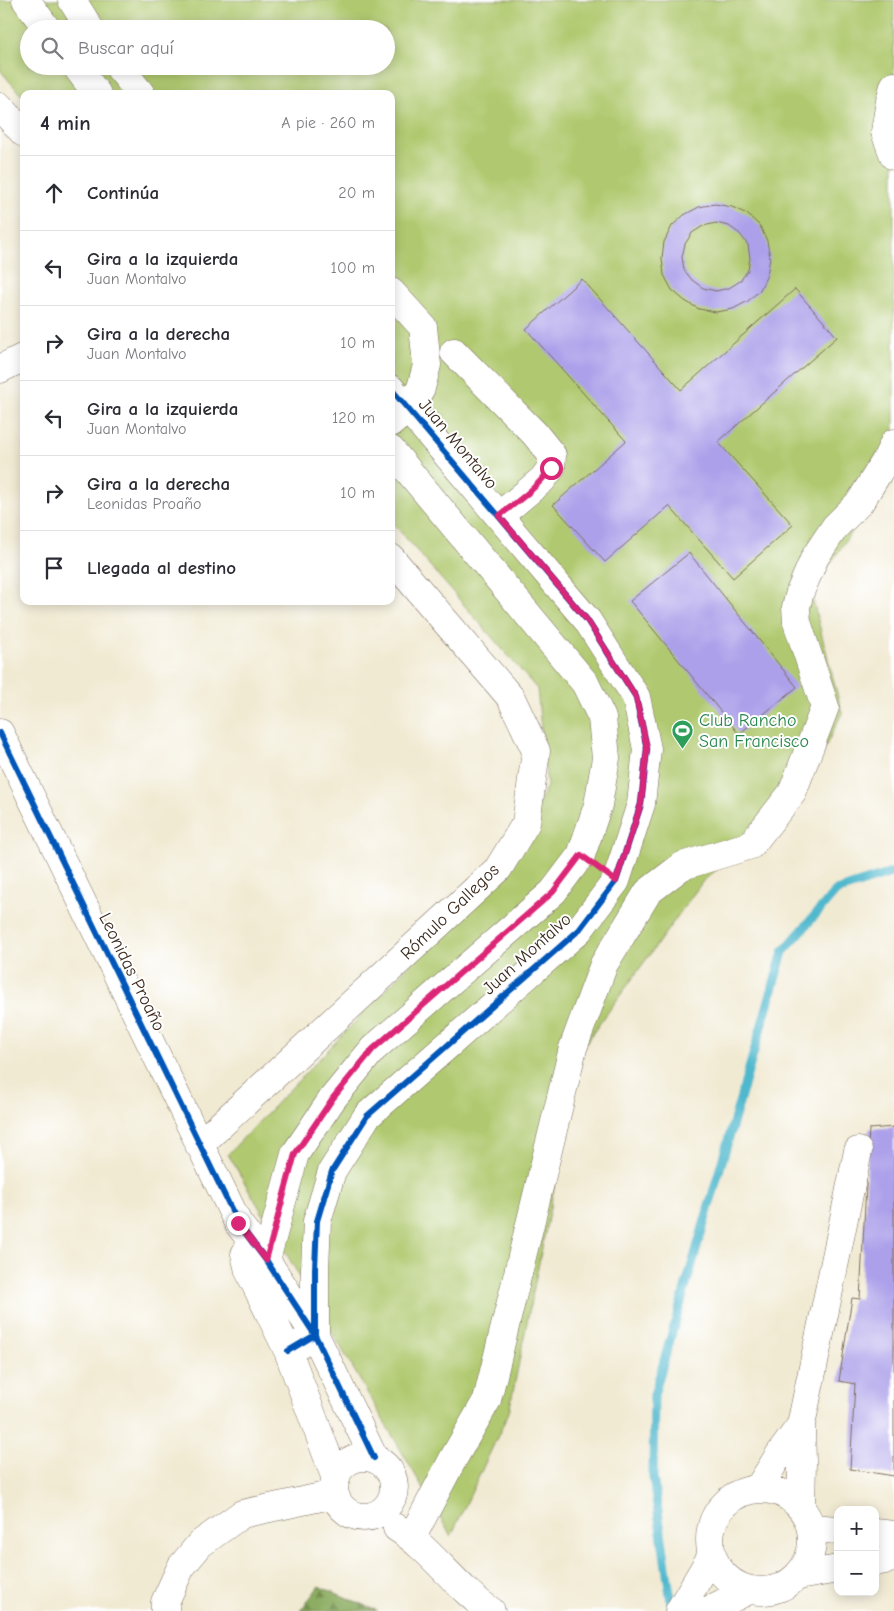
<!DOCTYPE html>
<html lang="es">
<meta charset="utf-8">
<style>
:root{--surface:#fff;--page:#f7f7f7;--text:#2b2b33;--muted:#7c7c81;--line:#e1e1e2}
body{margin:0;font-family:"Comic Neue",sans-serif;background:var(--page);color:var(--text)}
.controls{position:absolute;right:15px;bottom:15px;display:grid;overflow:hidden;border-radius:10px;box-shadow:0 2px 12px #0003}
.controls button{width:45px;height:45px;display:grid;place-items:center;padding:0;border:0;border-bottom:1px solid var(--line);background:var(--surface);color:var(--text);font:25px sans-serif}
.stop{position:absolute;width:15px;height:15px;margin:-11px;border:4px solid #db2777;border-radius:50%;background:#fff}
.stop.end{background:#db2777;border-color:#fff;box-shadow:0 1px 5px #0008}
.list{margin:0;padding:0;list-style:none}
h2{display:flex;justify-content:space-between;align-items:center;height:65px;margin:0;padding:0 20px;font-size:21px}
h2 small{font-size:16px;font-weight:400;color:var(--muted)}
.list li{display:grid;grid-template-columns:32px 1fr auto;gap:15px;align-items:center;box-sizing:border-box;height:75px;padding:0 20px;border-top:1px solid var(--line)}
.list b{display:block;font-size:19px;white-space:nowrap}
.list p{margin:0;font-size:16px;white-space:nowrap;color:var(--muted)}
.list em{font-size:16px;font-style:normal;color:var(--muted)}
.icon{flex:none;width:28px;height:28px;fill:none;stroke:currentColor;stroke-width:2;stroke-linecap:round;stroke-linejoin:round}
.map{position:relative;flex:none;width:894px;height:1611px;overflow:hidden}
.search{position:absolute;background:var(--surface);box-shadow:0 2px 12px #0003;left:20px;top:20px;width:375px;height:55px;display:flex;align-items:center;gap:12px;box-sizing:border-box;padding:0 18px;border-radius:28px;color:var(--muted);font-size:19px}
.panel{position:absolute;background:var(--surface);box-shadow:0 2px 12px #0003;left:20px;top:90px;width:375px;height:515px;border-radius:10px}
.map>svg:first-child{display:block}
</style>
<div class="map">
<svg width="894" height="1611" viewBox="0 0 894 1611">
<defs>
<pattern id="forest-firs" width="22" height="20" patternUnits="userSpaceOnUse" patternTransform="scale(1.25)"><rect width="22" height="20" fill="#8cad62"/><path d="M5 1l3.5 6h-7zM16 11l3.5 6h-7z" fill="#748d50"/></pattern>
</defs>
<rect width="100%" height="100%" fill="#fff"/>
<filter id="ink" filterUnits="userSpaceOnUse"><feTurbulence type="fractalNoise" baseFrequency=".02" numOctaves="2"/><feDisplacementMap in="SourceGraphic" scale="10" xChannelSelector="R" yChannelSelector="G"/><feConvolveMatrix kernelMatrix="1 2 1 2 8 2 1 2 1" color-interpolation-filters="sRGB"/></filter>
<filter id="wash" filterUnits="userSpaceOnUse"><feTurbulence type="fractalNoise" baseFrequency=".0096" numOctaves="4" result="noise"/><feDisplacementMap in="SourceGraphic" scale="20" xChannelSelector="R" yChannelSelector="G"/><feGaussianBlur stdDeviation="1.12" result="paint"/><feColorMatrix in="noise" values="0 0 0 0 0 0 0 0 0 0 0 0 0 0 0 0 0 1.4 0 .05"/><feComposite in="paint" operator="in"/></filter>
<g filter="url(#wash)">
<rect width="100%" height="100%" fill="#f1ead3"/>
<path fill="#b0c96f" stroke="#767a46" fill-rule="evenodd" d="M0,0H894V467L811,593L842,713L798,802L703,881L582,1048L509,1412L451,1536L228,1154L514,856L547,786L537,689L391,521V94H24V98L0,70ZM29,29H386V66H29Z"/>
<path fill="url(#forest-firs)" stroke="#646c40" d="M319,1586L378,1611H300Z"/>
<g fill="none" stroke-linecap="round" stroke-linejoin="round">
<path stroke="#4fb8cd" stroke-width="9" d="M672,1608L653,1477L654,1395L783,952L836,891L894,872"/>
</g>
<g id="blocks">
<path fill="#aca0ea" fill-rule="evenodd" d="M715,204L732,207L747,214L760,226L767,241L770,258L767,275L760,290L748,301L733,309L716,312L699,309L685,301L672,290L664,275L662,258L664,242L672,226L684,215L699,207ZM716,223L729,226L740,234L748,245L750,258L748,270L740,281L729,288L716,291L703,288L692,280L684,270L682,257L685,244L692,233L703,226Z
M582,279L681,390L795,289L837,337L718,442L793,525L733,578L669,506L605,562L553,505L626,441L526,329Z
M689,553L797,687L739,734L630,601Z
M894,1127V1476L850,1469L855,1384L839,1381L852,1298L860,1299L869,1129Z"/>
</g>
</g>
<g filter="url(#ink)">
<use href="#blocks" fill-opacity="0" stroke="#7b6d5d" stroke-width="1"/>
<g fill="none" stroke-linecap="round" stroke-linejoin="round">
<defs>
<path id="minor" d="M26,0L47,29
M72,0L90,29
M76,66L97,94
M118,66L141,94
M894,86L890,101L885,132L894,156
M0,107L24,133
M391,292L423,327L427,365L421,388L408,409L391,423
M454,352L534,433L552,455L551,468L543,479L499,516
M0,369L24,357
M0,733L238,1223L266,1260L315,1335L374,1458
M199,1145L498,869L526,823L536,751L511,698L391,558
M245,1254L249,1271L288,1351L336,1479
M249,1271L266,1260L295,1154L333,1098L373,1049L553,892L581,855L598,805L606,758L602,718L585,683L391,450
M288,1351L315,1335V1269L317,1221L332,1171L367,1116L579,930L616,881L641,804L647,749L636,697L587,620L391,389
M334 1487a30 30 0 1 1 60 0a30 30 0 1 1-60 0Z
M710 1540a51 51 0 1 1 102 0a51 51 0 1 1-102 0Z
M758,1489L779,1455L801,1425
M801,1507L802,1462L801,1425L858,1151
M397,1528C432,1550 456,1588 491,1611
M811,1528L838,1530
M875,1533L894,1535
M412,1537L453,1459L487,1400L573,1048L604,964L648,892L682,866L751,845L792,793L825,707L797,622L796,607L800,592L815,557L835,527L860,502L886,460L894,443
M875,1562L894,1558
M798,1576L838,1569
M165,1611V1602L181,1567L200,1544L242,1514L335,1494
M679,1611L712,1555
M707,1611L749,1590"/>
</defs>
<use href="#minor" stroke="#7b6d5d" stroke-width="29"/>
<use href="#minor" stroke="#fff" stroke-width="28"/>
<defs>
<path id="cycleway" d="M0,733L238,1223L266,1260L315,1335L374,1458
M288,1351L315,1335V1269L317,1221L332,1171L367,1116L579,930L616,881L641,804L647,749L636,697L587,620L391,389"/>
</defs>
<use href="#cycleway" stroke="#fff" stroke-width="9"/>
<use href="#cycleway" stroke="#0057b8" stroke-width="6"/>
</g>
</g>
<g fill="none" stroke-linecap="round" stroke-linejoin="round" filter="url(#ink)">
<path stroke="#db2777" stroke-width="6" d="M238,1223L266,1260L295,1154L333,1098L373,1049L553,892L581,855L616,881L641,804L647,748L636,697L587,620L499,516C518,501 537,488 551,468"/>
</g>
<defs>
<symbol id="stadium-pin" viewBox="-11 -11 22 30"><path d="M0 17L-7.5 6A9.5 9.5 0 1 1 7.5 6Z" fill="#2e9e5b" stroke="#fff"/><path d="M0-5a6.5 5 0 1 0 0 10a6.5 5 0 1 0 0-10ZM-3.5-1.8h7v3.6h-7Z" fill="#fff"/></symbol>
</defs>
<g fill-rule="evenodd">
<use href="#stadium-pin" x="670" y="718" width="25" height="34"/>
</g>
<g text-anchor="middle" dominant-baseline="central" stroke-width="4" stroke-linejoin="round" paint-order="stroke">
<g font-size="18" fill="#3b2a1e" stroke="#fff">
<text transform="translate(458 444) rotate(50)">Juan Montalvo</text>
<text transform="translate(450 912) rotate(-44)">Rómulo Gallegos</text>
<text transform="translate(527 954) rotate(-42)">Juan Montalvo</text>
<text transform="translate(132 972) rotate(64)">Leonidas Proaño</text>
</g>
<g font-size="18" fill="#27864d" stroke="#fff" text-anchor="start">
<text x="699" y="720">Club Rancho<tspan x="699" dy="21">San Francisco</tspan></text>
</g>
</g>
</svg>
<div class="controls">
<button>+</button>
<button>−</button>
</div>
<div class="stop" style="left:551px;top:468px"></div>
<div class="stop end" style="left:238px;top:1223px"></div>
<div class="search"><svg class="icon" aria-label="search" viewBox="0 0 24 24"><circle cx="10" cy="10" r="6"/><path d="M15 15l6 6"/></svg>Buscar aquí</div>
<section class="panel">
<h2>4 min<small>A pie · 260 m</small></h2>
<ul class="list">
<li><svg class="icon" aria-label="ahead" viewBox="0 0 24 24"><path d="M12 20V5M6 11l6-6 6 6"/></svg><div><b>Continúa</b></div><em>20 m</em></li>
<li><svg class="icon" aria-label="left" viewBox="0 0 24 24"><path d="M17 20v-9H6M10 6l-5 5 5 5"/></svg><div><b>Gira a la izquierda</b><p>Juan Montalvo</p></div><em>100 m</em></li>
<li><svg class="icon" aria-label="right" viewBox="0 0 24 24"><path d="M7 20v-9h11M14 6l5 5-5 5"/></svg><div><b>Gira a la derecha</b><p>Juan Montalvo</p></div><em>10 m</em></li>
<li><svg class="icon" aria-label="left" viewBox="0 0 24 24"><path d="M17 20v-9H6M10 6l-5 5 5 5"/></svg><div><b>Gira a la izquierda</b><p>Juan Montalvo</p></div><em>120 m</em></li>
<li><svg class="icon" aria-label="right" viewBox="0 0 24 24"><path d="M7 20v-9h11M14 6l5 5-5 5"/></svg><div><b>Gira a la derecha</b><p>Leonidas Proaño</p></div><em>10 m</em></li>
<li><svg class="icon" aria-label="arrive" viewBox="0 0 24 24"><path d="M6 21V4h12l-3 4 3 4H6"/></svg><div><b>Llegada al destino</b></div></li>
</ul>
</section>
</div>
